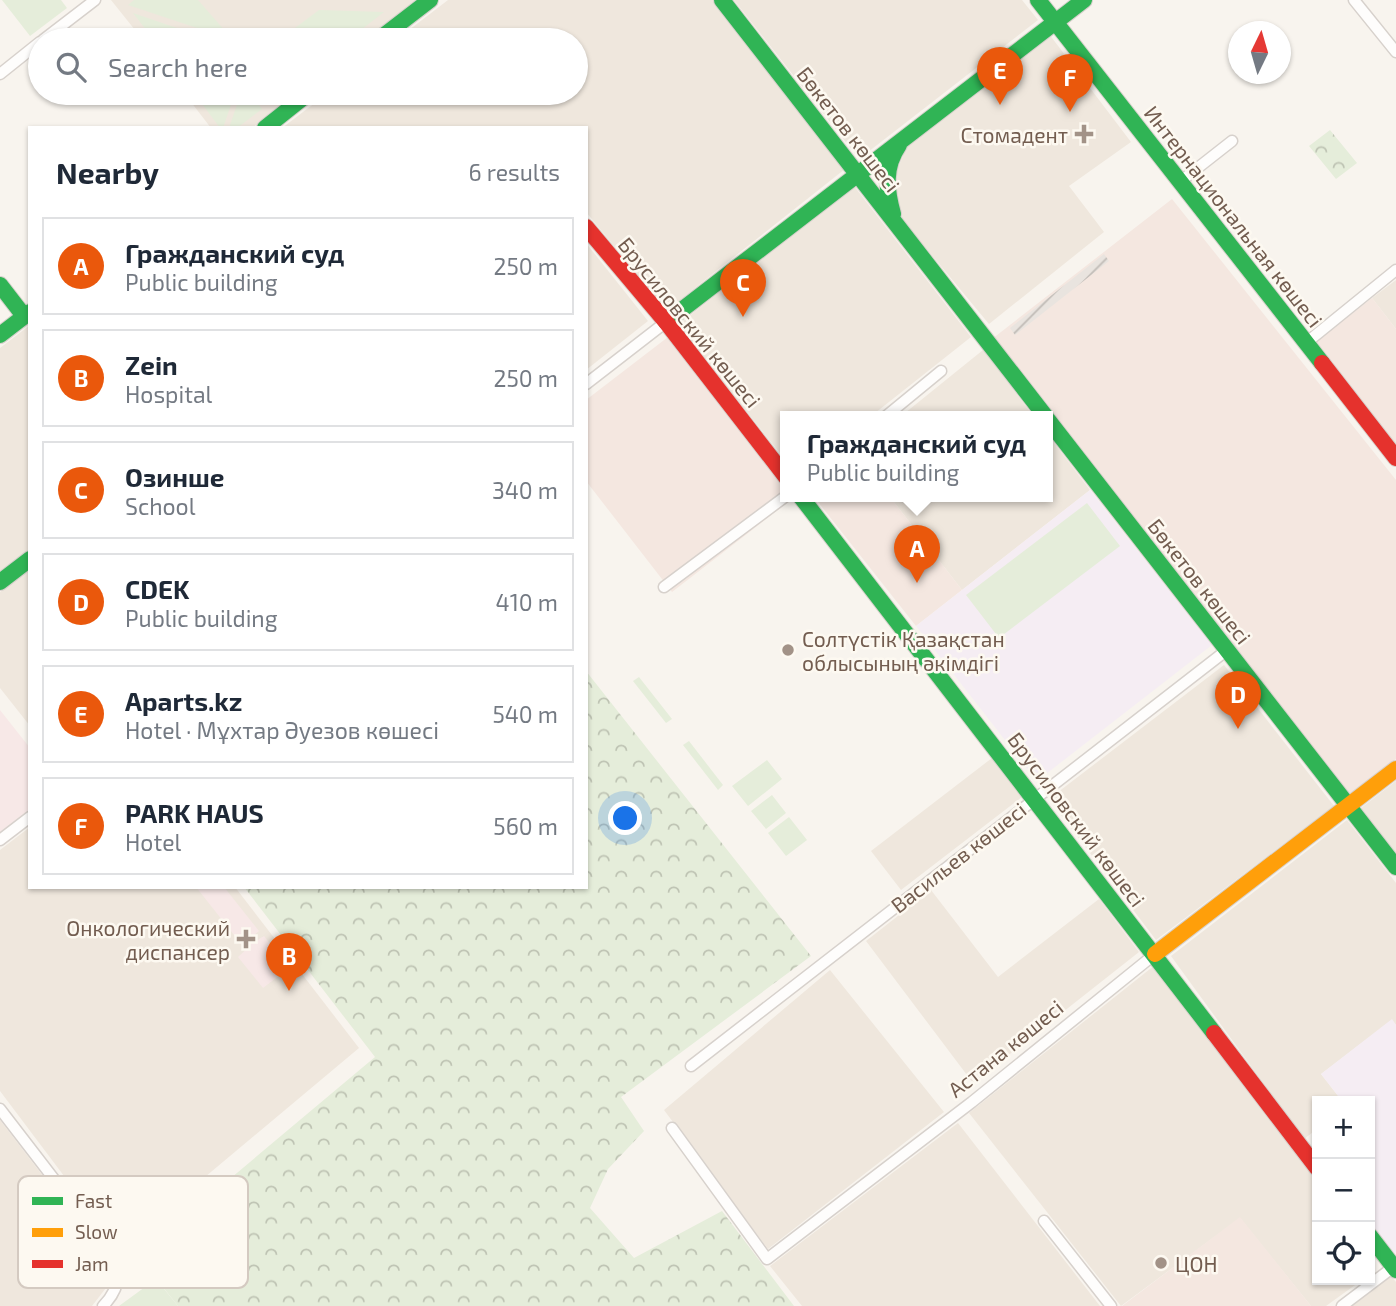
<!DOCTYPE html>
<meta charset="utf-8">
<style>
:root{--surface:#fff;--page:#f6f6f7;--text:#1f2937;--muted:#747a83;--line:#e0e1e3;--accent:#ea580c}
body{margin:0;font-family:"Exo 2",sans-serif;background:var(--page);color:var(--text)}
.controls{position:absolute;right:21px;bottom:21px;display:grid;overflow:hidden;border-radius:0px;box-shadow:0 2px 5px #0004}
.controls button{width:63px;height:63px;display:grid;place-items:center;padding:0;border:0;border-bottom:2px solid var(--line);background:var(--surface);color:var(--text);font:35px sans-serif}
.compass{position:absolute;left:1228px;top:21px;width:63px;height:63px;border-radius:50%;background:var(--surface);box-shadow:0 2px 5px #0004;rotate:5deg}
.you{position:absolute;left:626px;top:819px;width:24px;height:24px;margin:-18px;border:5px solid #fff;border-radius:50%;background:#1a73e8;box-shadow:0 0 0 10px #1a73e833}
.badge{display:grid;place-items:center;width:46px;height:46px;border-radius:50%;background:var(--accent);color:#fff;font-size:23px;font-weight:700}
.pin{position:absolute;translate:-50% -58px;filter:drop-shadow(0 2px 4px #0008)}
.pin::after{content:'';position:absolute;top:37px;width:24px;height:21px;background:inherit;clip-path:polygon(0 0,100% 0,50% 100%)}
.popup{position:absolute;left:780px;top:411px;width:273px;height:91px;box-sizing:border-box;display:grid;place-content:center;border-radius:0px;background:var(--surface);filter:drop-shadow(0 2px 5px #0005);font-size:23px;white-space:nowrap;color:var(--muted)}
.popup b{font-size:26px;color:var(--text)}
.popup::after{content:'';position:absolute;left:50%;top:100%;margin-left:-14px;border:14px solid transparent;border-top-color:var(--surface)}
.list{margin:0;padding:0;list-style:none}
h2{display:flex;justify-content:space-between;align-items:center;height:91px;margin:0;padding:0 28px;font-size:30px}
h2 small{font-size:23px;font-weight:400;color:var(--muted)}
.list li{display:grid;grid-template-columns:46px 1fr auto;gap:21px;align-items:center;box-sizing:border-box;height:98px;margin:0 14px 14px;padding:0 14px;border:2px solid var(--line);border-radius:0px}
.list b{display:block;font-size:26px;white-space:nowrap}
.list p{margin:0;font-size:23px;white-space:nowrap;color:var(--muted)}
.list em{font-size:23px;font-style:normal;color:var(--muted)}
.icon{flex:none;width:38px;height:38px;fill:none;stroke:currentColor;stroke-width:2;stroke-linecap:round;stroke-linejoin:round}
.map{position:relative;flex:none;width:1396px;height:1306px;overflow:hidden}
.search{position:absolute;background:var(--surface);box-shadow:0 2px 5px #0004;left:28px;top:28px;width:560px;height:77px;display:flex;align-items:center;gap:18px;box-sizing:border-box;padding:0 24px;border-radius:38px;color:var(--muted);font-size:26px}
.panel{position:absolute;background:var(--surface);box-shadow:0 2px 5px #0004;left:28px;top:126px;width:560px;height:763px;border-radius:0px}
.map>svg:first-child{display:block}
</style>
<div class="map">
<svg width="1396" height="1306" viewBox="0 0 1396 1306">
<defs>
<pattern id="industrial-furrows" width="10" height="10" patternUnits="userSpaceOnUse" patternTransform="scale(1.75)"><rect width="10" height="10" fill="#e9e4df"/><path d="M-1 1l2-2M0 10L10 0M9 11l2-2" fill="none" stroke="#c1bcb7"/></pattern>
<pattern id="park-crowns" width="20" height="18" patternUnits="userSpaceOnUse" patternTransform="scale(1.75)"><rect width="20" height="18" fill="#e5edda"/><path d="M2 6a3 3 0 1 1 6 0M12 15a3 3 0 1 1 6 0" fill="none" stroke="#bec3b3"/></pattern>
</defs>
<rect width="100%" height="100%" fill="#f8f4ee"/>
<path fill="#efe7dd" d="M111,0H417L365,40H143Z
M448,0H714L845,169L667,310L586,212V128H282L328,93H576V40H396Z
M734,0H1022L1038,20L859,159Z
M1049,34L1131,142L1069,186L1104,232L989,324L896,212V173L907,146Z
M184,93H297L252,128H211Z
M854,186L971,337L870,417H786V461L678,325Z
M586,243L648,321L586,370Z
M1396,280V329L1372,298Z
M30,325V551L0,574V348Z
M983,350L1034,417H900Z
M1048,435L1090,490L962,590L890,497H1048Z
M30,568V726L0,688V592Z
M1224,665L1334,806L1156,940L1049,799Z
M992,758L1022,797L901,890L871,851Z
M1396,781V853L1361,808Z
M1347,820L1396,883V1025L1392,1020L1321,1074L1342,1101H1317V1129L1304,1139L1171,956Z
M30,827V887H235L359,1048L119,1249L0,1091V850Z
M931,890L998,977L1099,899L1139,952L973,1083L866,941Z
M1155,965L1317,1179V1280H1362L1326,1306H1311L1240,1218L1121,1306L969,1113Z
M830,970L944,1112L768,1249L664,1110Z
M0,1120L109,1262V1284L92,1306H0Z
M958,1123L1100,1306H802L770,1266Z
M1391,1276L1396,1282V1306H1351Z"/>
<path fill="#f4e7e0" d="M1172,199L1396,480V759L1349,794L992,339Z
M1372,298L1396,329V448L1313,344Z
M668,337L792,499L672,592L586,481V400Z
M814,497H890L962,590L916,626Z
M1240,1217L1311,1306H1122Z"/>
<path fill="url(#industrial-furrows)" d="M1104,254L1109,261L1015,335L1010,328Z"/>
<path fill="#f5edf3" d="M1090,490L1212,645L1037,781L916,626Z
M1392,1019L1396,1025V1252L1393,1254L1370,1224V1101H1342L1321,1074Z"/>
<path fill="#f7e8e7" d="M0,710L30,748V809L0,832Z
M196,887H224L259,931L253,936L256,941L264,936L289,968L263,988L238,957L250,946L246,941L242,945Z"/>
<path fill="#e5edda" d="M2,0H61L67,8L30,36Z
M134,0H198L233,40L128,5Z
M319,10L384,12L348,40H279Z
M133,13L212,40H154Z
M194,93H235L223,128H220Z
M241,93H264L255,100L262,109L237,128H229Z
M1087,503L1120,546L999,638L966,595Z
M639,677L672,719L666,723L633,681Z
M689,741L723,785L718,790L683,745Z
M767,760L782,779L748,806L732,786Z
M772,795L786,813L766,829L751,811Z
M789,817L807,840L786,856L768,833Z
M156,1279L178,1306H119Z"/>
<path fill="url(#park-crowns)" d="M1330,130L1357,163L1336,179L1309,146Z
M586,671L811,956L621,1097L644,1131L608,1169L590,1208L634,1258L722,1211L794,1306H178L138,1256L375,1057L244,887H586Z"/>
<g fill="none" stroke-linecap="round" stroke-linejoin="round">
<defs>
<path id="street" d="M1354,0L1396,52
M43,40L95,0
M0,74L40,42
M1181,181L1232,141
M1306,343L1396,270
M586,384L666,322
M885,417L941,371
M664,587L786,496
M0,840L30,817
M691,1066L1227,650
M0,1109L114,1257C122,1276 117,1292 103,1306
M672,1128L767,1259L972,1102L1155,954
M1044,1221L1111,1306
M1342,1306L1396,1265"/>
<path id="fast" d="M722,0L1046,417
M1038,0L1322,363
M378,40L430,0
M265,128L309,93
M893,214C886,189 884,167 899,145
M0,285L24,316
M666,322L1084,0
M0,335L30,312
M1048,420L1396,867
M801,497L1214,1033
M0,582L30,559
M1370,1236L1396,1270"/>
<path id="slow" d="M1155,954L1396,769"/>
<path id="jam" d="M586,227L666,322L786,477
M1322,363L1396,458
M1214,1033L1317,1168"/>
</defs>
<use href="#street" stroke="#d7d1cc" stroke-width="13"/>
<use href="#fast" stroke="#d7d1cc" stroke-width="18"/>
<use href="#slow" stroke="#d7d1cc" stroke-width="18"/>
<use href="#jam" stroke="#d7d1cc" stroke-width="18"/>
<use href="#street" stroke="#fefdfc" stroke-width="10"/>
<use href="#fast" stroke="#30b455" stroke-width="16"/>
<use href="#slow" stroke="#ff9f0a" stroke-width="16"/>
<use href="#jam" stroke="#e5322d" stroke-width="16"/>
</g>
<g fill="#a29287" stroke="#fdf9f1" stroke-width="2.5">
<path d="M1080.5 123.5h7v7h7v7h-7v7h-7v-7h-7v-7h7z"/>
<circle cx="788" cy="650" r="7"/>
<path d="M242.5 928.5h7v7h7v7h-7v7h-7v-7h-7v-7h7z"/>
<circle cx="1161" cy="1263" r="7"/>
</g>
<g text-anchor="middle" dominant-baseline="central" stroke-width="5" stroke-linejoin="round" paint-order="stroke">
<g font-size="21" fill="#735d50" stroke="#fdf9f1">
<text transform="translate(849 129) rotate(52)">Бөкетов көшесі</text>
<text transform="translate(1234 216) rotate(52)">Интернациональная көшесі</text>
<text transform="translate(690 322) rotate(51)">Брусиловский көшесі</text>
<text transform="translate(1200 581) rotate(52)">Бөкетов көшесі</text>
<text transform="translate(1077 819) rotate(53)">Брусиловский көшесі</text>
<text transform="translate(958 857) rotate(-38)">Васильев көшесі</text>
<text transform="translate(1005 1048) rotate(-39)">Астана көшесі</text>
</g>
<g font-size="21" fill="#735d50" stroke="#fdf9f1" text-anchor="end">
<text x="1068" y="134">Стомадент</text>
<text x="802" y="638" text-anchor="start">Солтүстік Қазақстан<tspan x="802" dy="24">облысының әкімдігі</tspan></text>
<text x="230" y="927">Онкологический<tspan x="230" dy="24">диспансер</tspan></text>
<text x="1175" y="1263" text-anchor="start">ЦОН</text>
</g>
</g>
<rect x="18" y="1176" width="230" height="112" rx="10" fill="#fdf9f1" stroke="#d4cac1" stroke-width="2"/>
<rect x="32" y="1197" width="31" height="8" fill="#30b455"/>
<rect x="32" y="1228" width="31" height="9" fill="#ff9f0a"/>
<rect x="32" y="1260" width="31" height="8" fill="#e5322d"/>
<g font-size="19" fill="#735d50">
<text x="75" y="1208">Fast</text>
<text x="75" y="1239">Slow</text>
<text x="75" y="1271">Jam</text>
</g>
</svg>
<div class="controls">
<button>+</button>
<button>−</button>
<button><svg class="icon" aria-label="locate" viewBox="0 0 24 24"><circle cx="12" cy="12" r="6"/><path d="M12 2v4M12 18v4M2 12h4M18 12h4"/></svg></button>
</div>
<svg class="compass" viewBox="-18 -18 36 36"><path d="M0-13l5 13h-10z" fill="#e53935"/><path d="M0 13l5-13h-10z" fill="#747a83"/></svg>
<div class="you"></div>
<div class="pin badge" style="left:917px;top:583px">A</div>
<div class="popup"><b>Гражданский суд</b>Public building</div>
<div class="pin badge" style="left:289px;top:991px">B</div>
<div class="pin badge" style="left:743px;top:317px">C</div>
<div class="pin badge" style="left:1238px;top:729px">D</div>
<div class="pin badge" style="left:1000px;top:105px">E</div>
<div class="pin badge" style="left:1070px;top:112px">F</div>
<div class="search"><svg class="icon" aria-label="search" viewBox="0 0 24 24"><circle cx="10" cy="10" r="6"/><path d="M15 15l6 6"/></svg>Search here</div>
<section class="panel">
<h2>Nearby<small>6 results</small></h2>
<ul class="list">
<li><span class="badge">A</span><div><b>Гражданский суд</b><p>Public building</p></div><em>250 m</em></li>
<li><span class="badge">B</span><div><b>Zein</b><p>Hospital</p></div><em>250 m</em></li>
<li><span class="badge">C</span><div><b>Озинше</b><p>School</p></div><em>340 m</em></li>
<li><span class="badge">D</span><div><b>CDEK</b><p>Public building</p></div><em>410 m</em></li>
<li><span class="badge">E</span><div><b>Aparts.kz</b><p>Hotel · Мұхтар Әуезов көшесі</p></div><em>540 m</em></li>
<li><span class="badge">F</span><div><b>PARK HAUS</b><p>Hotel</p></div><em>560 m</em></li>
</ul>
</section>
</div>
